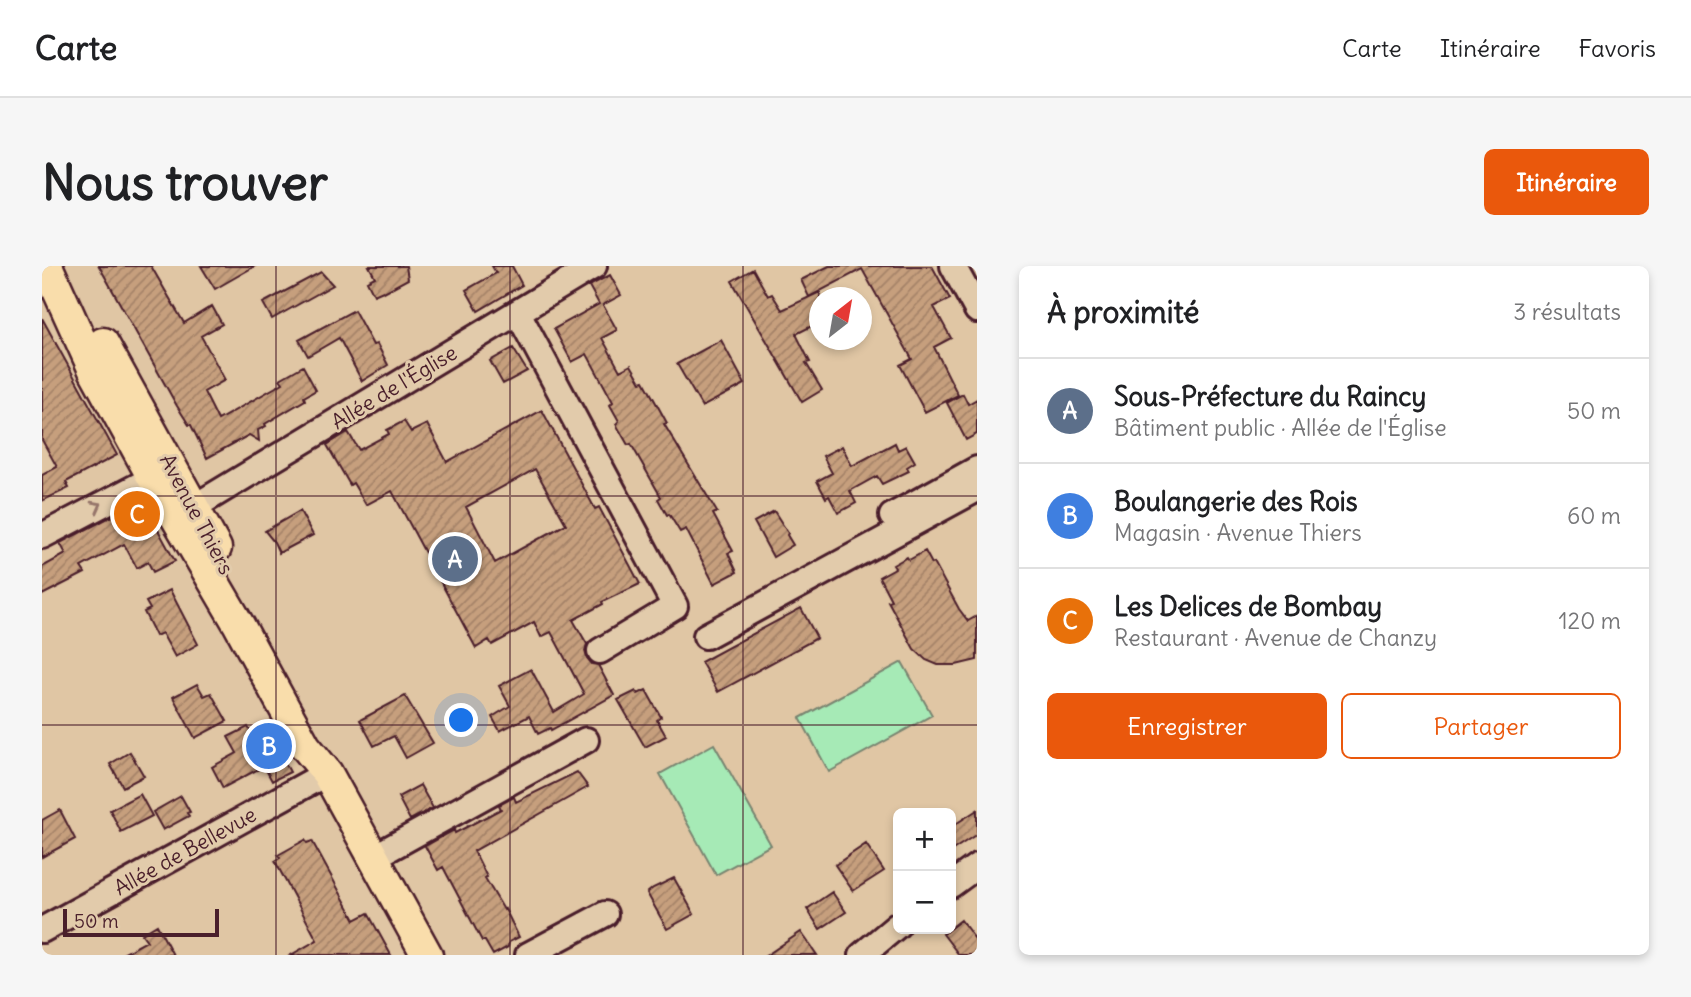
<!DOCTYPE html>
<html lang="fr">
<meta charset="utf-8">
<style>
:root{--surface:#fff;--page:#f6f6f6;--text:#202124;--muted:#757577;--line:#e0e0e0;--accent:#ea580c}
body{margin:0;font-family:Delius,sans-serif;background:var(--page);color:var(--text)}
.controls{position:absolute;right:21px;bottom:21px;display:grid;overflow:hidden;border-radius:10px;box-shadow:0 4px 10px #0003}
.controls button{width:63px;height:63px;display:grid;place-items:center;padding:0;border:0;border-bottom:2px solid var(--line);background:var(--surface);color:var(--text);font:35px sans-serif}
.compass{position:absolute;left:767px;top:21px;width:63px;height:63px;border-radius:50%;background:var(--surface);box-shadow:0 4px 10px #0003;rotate:31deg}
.scale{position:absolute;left:21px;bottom:18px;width:156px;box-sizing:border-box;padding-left:7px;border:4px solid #4a1f2b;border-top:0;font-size:19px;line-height:24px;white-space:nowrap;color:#4a1f2b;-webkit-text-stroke:5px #e2cbab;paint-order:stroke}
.you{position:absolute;left:420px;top:455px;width:24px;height:24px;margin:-18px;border:5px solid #fff;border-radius:50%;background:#1a73e8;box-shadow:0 0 0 10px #1a73e833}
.badge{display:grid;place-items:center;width:46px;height:46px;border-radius:50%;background:var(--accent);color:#fff;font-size:23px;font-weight:700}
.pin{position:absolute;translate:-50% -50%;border:4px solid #fff;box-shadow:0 2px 7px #0006}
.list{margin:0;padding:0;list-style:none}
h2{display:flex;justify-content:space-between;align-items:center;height:91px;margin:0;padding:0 28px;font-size:30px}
h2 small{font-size:23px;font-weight:400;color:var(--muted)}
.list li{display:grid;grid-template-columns:46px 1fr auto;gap:21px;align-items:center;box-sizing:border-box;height:105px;padding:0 28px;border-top:2px solid var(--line)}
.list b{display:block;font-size:26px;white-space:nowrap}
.list p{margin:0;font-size:23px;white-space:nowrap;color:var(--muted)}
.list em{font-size:23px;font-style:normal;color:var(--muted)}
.actions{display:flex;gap:14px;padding:21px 28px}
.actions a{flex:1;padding:16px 0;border:2px solid var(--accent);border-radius:10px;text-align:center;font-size:24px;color:var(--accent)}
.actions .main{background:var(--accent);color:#fff}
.map{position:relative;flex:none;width:935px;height:689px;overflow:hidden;border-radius:10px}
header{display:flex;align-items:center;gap:42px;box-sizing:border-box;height:98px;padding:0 35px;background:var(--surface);border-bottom:2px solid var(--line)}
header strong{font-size:33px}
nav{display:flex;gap:38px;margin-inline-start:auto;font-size:24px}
.intro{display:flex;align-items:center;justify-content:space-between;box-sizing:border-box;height:168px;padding:0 42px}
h1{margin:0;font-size:49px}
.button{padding:18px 32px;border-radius:10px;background:var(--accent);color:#fff;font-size:24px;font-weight:700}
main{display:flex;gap:42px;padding:0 42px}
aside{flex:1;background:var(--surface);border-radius:10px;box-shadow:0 4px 10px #0003}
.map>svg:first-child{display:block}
</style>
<header>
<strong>Carte</strong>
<nav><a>Carte</a><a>Itinéraire</a><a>Favoris</a></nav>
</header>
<div class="intro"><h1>Nous trouver</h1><a class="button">Itinéraire</a></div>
<main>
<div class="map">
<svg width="935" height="689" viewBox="0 0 935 689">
<defs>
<pattern id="building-hatch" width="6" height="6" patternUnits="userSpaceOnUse" patternTransform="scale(1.75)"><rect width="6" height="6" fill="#c69f7d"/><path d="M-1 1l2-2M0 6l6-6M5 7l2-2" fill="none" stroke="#a38167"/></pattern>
</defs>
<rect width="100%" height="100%" fill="#e0c6a4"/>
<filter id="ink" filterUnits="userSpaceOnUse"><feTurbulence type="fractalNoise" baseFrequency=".0143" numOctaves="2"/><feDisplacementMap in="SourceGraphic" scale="14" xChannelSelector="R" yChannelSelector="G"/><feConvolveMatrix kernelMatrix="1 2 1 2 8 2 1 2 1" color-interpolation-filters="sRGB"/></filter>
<g filter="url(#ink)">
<path fill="#a6eab6" stroke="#788470" stroke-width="2" d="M860,396L890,449L787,506L758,452Z
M672,478L729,579L674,609L618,508Z"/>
<path fill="url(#building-hatch)" stroke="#4a1f2b" stroke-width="2" fill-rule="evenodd" d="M57,0H109L142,57L170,40L180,58L159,70L183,114L162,126L176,154L241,117L238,113L261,100L274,124L262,131L263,134L223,158L224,160L216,164L217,175L207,169L165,192L149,159H147L135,140Z
M159,0H213L173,23Z
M327,0H364L366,13L342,26L341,25L332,29L325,15L333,11Z
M450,0H470L480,19L436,45L424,24L454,7Z
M787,0H890L908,33L892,41L909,72L892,81L916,129L883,146L858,99L870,93L820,3L767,31L759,14Z
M711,3L726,30L730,28L740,44L778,26V56L754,68L768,96L764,97L780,124L760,136L690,15Z
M279,6L291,19L230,53L221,37Z
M568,9L579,29L561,39L575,64L560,72L578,105L589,99L599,116L602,115L625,157L622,158L675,246L671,248L691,285L686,287L695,306L672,318L644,263L638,266L627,248L625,249L616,233L619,231L589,178L586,179L574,158L577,155L568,139L571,136L545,88L530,96L512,63L557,38L547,20Z
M312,44L331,79L335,78L346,99L320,115L297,72L266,90L257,74Z
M0,52L75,189L24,216L27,222L0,235V209L15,201L0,174Z
M679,74L703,118L660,141L635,98Z
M471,82L485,105L461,118L448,95Z
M921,128L926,138L935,133V168L924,174L905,137Z
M500,144L553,243L557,241L598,318L560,336L561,338L531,354L545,378L543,385L545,392L550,398L556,399L572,429L509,464L508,462L496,468L487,450L458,465L450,451L468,440L457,420L489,403L512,446L542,428L509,366L499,371L492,356L450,379L447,374L434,382L350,225L324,239L311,217L308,219L285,179L306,166L317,184L347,168L345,164L362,155L369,166L385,158L405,196ZM493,203L524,258L453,297L424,241Z
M853,177L856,184L864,180L873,196L865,201L867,205L840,218L835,210L808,225L814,237L796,247L787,230L784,232L775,215L790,207L781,190L800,180L810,200Z
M97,236L102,238L133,295L111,306L106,296L95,302L82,278L39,301L43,307L0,329V301L24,288L18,277Z
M258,245L271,269L237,287L232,276L223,265Z
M732,245L746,267L745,269L751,279L731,291L712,256Z
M883,285L890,298L892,297L917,343L926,355L935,350V394L914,399H896L884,394L872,383L846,335L849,334L837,311L853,302L851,299L865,291L867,294Z
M128,324L156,378L133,391L120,367L114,370L102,346L108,343L104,336Z
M759,342L775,372L676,426L659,396Z
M155,418L162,430L169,427L185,455L153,472L131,431Z
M604,424L619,451L615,454L624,470L603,481L576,434L594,425L596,428Z
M363,430L391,477L364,492L352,470L332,480L318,454Z
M206,461L215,476L228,469L248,506L230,515L222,500L181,522L170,501L195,487L186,471Z
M88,486L102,510L81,521L68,498Z
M535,506L546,521L432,585L445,611L443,612L462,644L463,643L477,671L467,676L466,681L451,689L443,675H440L401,601L396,604L383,580L412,564L413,567L459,543L457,539L472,531L474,536Z
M378,519L391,542L368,554L356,531Z
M98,528L110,550L79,566L68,544Z
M139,530L148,546L145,547L147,550L121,564L111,546Z
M18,544L33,573L0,591V554Z
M935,544V568L909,585V561Z
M263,574L265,577L270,575L313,654L326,647L349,689H249L275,674L233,595L238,592L236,589Z
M824,578L842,605L811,625L793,599Z
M632,612L652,648L625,663L605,627L611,622Z
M790,626L804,646L778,663L765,643Z
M919,654L935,676V689H917L901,668Z
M115,659L131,689H79L105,675L100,668Z
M759,666L775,689H725Z"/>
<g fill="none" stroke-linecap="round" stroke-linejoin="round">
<defs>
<path id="minor" d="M911,0L935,44
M476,47L633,340L558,385
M136,234L139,239L152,241L552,0
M850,250L935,203
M0,270L111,212
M664,370L935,223
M332,591L544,474
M909,619L935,600
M0,664L285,507
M486,689L563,648
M820,689L856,659"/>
<path id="major" d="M5,0L52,104L111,212L197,359L263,480L285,507L385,689
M61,77L174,282"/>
</defs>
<use href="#minor" stroke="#4a1f2b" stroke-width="30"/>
<use href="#major" stroke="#4a1f2b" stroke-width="35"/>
<use href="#minor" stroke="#e2cbab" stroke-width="24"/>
<use href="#major" stroke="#f9ddab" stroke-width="30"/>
</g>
<defs><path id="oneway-chevron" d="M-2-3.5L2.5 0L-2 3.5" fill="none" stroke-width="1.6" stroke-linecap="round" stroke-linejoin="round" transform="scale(1.75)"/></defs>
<use stroke="#96756b" href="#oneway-chevron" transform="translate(55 240) rotate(-28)"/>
</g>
<path fill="none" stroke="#4a1f2b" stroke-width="2" stroke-opacity="0.55" d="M234,0V689M468,0V689M701,0V689M0,230H935M0,459H935"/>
<g text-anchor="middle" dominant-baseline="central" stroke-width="6" stroke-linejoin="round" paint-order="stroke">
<g font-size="21" fill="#4a1f2b" stroke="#e2cbab">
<text transform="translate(352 121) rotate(-31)">Allée de l'Église</text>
<text transform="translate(155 248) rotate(62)">Avenue Thiers</text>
<text transform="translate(143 585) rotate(-29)">Allée de Bellevue</text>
</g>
</g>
</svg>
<div class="controls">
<button>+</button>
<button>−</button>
</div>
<svg class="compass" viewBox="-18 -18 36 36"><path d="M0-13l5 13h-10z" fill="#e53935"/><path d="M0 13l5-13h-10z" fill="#757577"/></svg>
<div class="scale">50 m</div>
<div class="you"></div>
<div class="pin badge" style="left:413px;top:293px;background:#5c6f8a">A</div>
<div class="pin badge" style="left:227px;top:480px;background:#3f7fe0">B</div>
<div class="pin badge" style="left:95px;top:248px;background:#e8710a">C</div>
</div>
<aside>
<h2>À proximité<small>3 résultats</small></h2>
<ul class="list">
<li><span class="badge" style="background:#5c6f8a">A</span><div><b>Sous-Préfecture du Raincy</b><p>Bâtiment public · Allée de l'Église</p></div><em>50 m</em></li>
<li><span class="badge" style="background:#3f7fe0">B</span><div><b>Boulangerie des Rois</b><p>Magasin · Avenue Thiers</p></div><em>60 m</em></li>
<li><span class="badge" style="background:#e8710a">C</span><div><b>Les Delices de Bombay</b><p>Restaurant · Avenue de Chanzy</p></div><em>120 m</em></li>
</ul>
<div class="actions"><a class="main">Enregistrer</a><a>Partager</a></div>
</aside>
</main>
